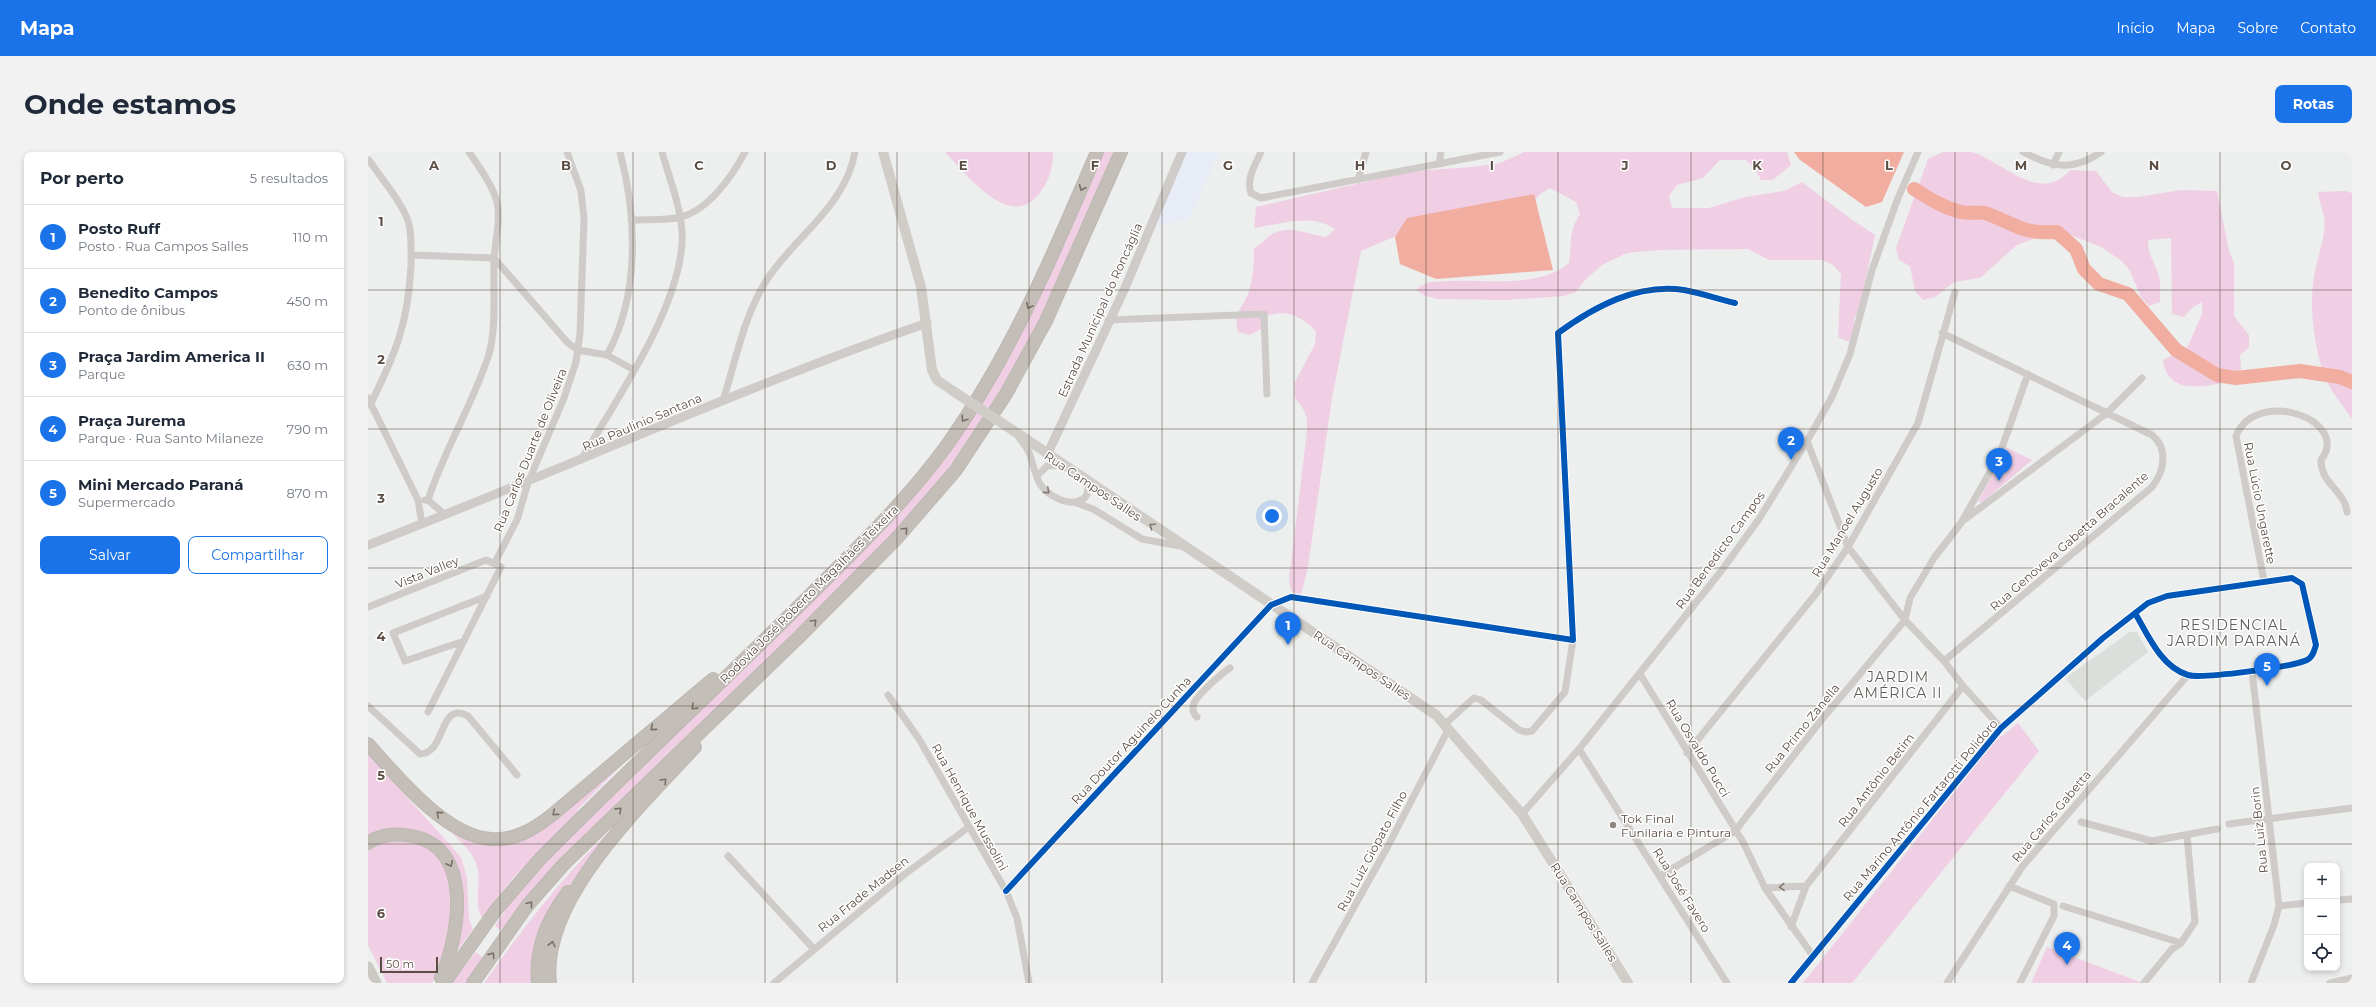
<!DOCTYPE html>
<html lang="pt">
<meta charset="utf-8">
<style>
:root{--surface:#fff;--page:#f2f2f3;--text:#1f2937;--muted:#747a83;--line:#e0e1e3;--accent:#1a73e8}
body{margin:0;font-family:Montserrat,sans-serif;background:var(--page);color:var(--text)}
.controls{position:absolute;right:12px;bottom:12px;display:grid;overflow:hidden;border-radius:8px;box-shadow:0 2px 6px #0003}
.controls button{width:36px;height:36px;display:grid;place-items:center;padding:0;border:0;border-bottom:1px solid var(--line);background:var(--surface);color:var(--text);font:20px sans-serif}
.scale{position:absolute;left:12px;bottom:10px;width:58px;box-sizing:border-box;padding-left:4px;border:2px solid #5b4d43;border-top:0;font-size:11px;line-height:14px;white-space:nowrap;color:#5b4d43;-webkit-text-stroke:3px #fff;paint-order:stroke}
.you{position:absolute;left:904px;top:364px;width:14px;height:14px;margin:-10px;border:3px solid #fff;border-radius:50%;background:#1a73e8;box-shadow:0 0 0 6px #1a73e833}
.badge{display:grid;place-items:center;width:26px;height:26px;border-radius:50%;background:var(--accent);color:#fff;font-size:13px;font-weight:700}
.pin{position:absolute;translate:-50% -33px;filter:drop-shadow(0 1px 2px #0008)}
.pin::after{content:'';position:absolute;top:21px;width:14px;height:12px;background:inherit;clip-path:polygon(0 0,100% 0,50% 100%)}
.list{margin:0;padding:0;list-style:none}
h2{display:flex;justify-content:space-between;align-items:center;height:52px;margin:0;padding:0 16px;font-size:17px}
h2 small{font-size:13px;font-weight:400;color:var(--muted)}
.list li{display:grid;grid-template-columns:26px 1fr auto;gap:12px;align-items:center;box-sizing:border-box;height:64px;padding:0 16px;border-top:1px solid var(--line)}
.list b{display:block;font-size:15px;white-space:nowrap}
.list p{margin:0;font-size:13px;white-space:nowrap;color:var(--muted)}
.list em{font-size:13px;font-style:normal;color:var(--muted)}
.actions{display:flex;gap:8px;padding:12px 16px}
.actions a{flex:1;padding:9px 0;border:1px solid var(--accent);border-radius:8px;text-align:center;font-size:14px;color:var(--accent)}
.actions .main{background:var(--accent);color:#fff}
.icon{flex:none;width:22px;height:22px;fill:none;stroke:currentColor;stroke-width:2;stroke-linecap:round;stroke-linejoin:round}
.map{position:relative;flex:none;width:1984px;height:831px;overflow:hidden;border-radius:8px}
header{display:flex;align-items:center;gap:24px;box-sizing:border-box;height:56px;padding:0 20px;background:var(--accent);color:#fff}
header strong{font-size:19px}
nav{display:flex;gap:22px;margin-inline-start:auto;font-size:14px}
.intro{display:flex;align-items:center;justify-content:space-between;box-sizing:border-box;height:96px;padding:0 24px}
h1{margin:0;font-size:28px}
.button{padding:10px 18px;border-radius:8px;background:var(--accent);color:#fff;font-size:14px;font-weight:700}
main{display:flex;gap:24px;padding:0 24px}
aside{flex:1;background:var(--surface);border-radius:8px;box-shadow:0 2px 6px #0003}
.map>svg:first-child{display:block}
</style>
<header>
<strong>Mapa</strong>
<nav><a>Início</a><a>Mapa</a><a>Sobre</a><a>Contato</a></nav>
</header>
<div class="intro"><h1>Onde estamos</h1><a class="button">Rotas</a></div>
<main>
<aside>
<h2>Por perto<small>5 resultados</small></h2>
<ul class="list">
<li><span class="badge">1</span><div><b>Posto Ruff</b><p>Posto · Rua Campos Salles</p></div><em>110 m</em></li>
<li><span class="badge">2</span><div><b>Benedito Campos</b><p>Ponto de ônibus</p></div><em>450 m</em></li>
<li><span class="badge">3</span><div><b>Praça Jardim America II</b><p>Parque</p></div><em>630 m</em></li>
<li><span class="badge">4</span><div><b>Praça Jurema</b><p>Parque · Rua Santo Milaneze</p></div><em>790 m</em></li>
<li><span class="badge">5</span><div><b>Mini Mercado Paraná</b><p>Supermercado</p></div><em>870 m</em></li>
</ul>
<div class="actions"><a class="main">Salvar</a><a>Compartilhar</a></div>
</aside>
<div class="map">
<svg width="1984" height="831" viewBox="0 0 1984 831">
<rect width="100%" height="100%" fill="#edeeee"/>
<path fill="#e7ecf6" d="M818,0H851L821,67L785,74Z"/>
<path fill="#dcdedc" d="M1762,480H1769L1780,500L1717,549L1697,526Z"/>
<path fill="#f0cfe5" d="M577,0H685C685,16 681,31 670,43C641,79 597,21 577,0Z
M734,0H747C701,105 657,213 590,307C571,332 550,355 530,379L135,779L127,774L136,761L135,759L163,724L580,299Z
M1156,0H1419L1423,13L1405,28H1393L1387,17L1378,8H1352L1335,26L1309,33L1301,44L1304,56H1341L1377,45L1416,39L1434,30L1483,67L1507,83L1492,155L1486,167V179L1481,190L1470,185L1473,122L1465,113L1454,108H1401L1380,97L1290,98L1259,101L1234,113L1216,129L1208,140L1196,144L1138,148L1070,147L1058,144L1048,138C1060,128 1066,130 1082,129C1120,127 1169,137 1201,111C1204,90 1200,81 1212,62L1208,50L1182,36L1171,43L1160,57L1042,78L993,99L964,246L940,415L933,443L923,439L921,427L939,279V266L934,255L927,246L926,232L947,192L948,179C933,164 917,156 896,165L893,177L882,183L870,180C865,159 873,159 880,142C885,128 886,111 886,96C895,92 899,83 909,80C924,74 943,83 958,85L967,77C943,61 913,72 886,76L888,55L1045,19L1104,15L1132,11Z
M1575,0C1583,0 1595,0 1603,0C1634,8 1672,54 1702,18L1728,19L1744,40L1755,45H1770L1813,38L1849,39L1861,99L1866,111V164L1881,183V195L1872,203L1873,216L1870,229C1842,232 1800,247 1795,208L1819,196L1834,162V150L1824,156L1816,165L1804,162L1803,86L1780,88C1780,105 1787,110 1791,124C1793,132 1792,141 1792,150L1781,154L1773,145L1762,119L1754,109L1733,95L1698,81H1682L1649,93L1612,126L1586,130L1567,145L1555,148L1547,139L1542,114L1531,108L1528,96L1560,7Z
M1977,39L1984,41V267C1975,253 1962,239 1956,223C1946,193 1941,156 1946,124C1949,105 1959,84 1956,64C1954,56 1951,49 1950,40Z
M1639,296L1664,308L1616,349L1610,350Z
M1650,571L1671,599L1484,831H1435L1625,591Z
M0,602L93,705L99,726L101,767L105,777L89,799C92,776 97,725 84,706C80,699 72,694 67,688L0,686Z
M248,613L253,614L209,658L211,660L144,727L114,766C105,751 114,731 109,714C104,697 86,684 74,671L135,692Z
M250,671L185,755L166,796L165,831H116C157,773 198,720 250,671Z
M37,686L64,696L82,720L85,770L71,821L64,831H19L0,793V695L12,689Z
M1679,795L1775,831H1663Z
M108,800L115,806L99,831H83Z"/>
<path fill="#f1ada0" d="M1426,0H1536L1514,50L1498,55L1432,8Z
M1166,42L1185,118L1068,127L1032,112L1027,85L1039,66Z"/>
<g fill="none" stroke-linecap="round" stroke-linejoin="round">
<path stroke="#f1ada0" stroke-width="14" d="M1546,37C1561,46 1575,56 1593,60C1601,62 1612,59 1620,62C1650,74 1655,82 1689,80L1708,97L1716,117L1731,132L1760,142L1808,198L1849,223L1868,226L1932,219L1972,225L1984,230"/>
<defs>
<path id="motorway" d="M0,592C29,624 77,684 123,687C147,689 166,677 184,663L345,527
M0,691C13,682 29,681 44,684C107,696 91,784 73,826
M76,831L128,758L172,707C258,620 347,537 434,451C485,400 537,351 579,293C643,203 686,101 729,0
M105,831L159,754L196,712L431,485L530,385L588,318L638,242L678,169L753,0
M170,831C167,795 179,768 200,740
M182,831C172,747 275,652 327,595"/>
</defs>
<use href="#motorway" stroke="#beb8b1" stroke-width="14"/>
<path stroke="#cecbc9" stroke-width="7" d="M893,0C887,13 878,27 883,41L893,46L1132,0
M1655,0C1684,15 1704,20 1733,0
M0,7C11,23 37,54 41,72C44,85 43,101 43,114C40,171 28,201 3,251L0,253
M1071,12L1073,0
M1685,13L1691,0
M990,28L998,0
M263,68C278,67 298,69 313,65C340,58 364,25 377,0
M43,103L126,106L200,191L210,198L239,203L266,218
M740,168L896,162L899,242
M1574,181L1784,283C1801,297 1796,320 1784,335L1576,509
M239,203C272,143 269,64 252,0
M0,246L50,348L54,372
M355,249C368,208 376,162 400,126C428,84 478,53 487,0
M650,284C654,290 660,296 662,303C665,312 667,323 672,332C680,344 702,356 715,347C721,343 720,336 719,330
M1439,289L1480,395L1537,468L1576,509L1595,534L1633,576
M213,308C248,248 309,161 314,92C316,62 302,29 294,0
M669,324L679,314L694,313
M57,348H60L77,363
M60,348C76,298 104,254 120,205C129,179 125,136 126,108C127,89 133,68 129,50C124,32 111,15 101,0
M706,350L725,357L774,387L817,395
M1596,368L1739,261L1774,226
M126,412L149,368L160,331L196,246L208,210L212,181L216,67L213,39L199,0
M1896,429L1868,284C1888,234 1984,268 1953,308C1952,331 1977,339 1979,360
M0,455L118,408L133,415L60,560
M96,489L37,509L25,481L119,444
M1272,522L1375,690L1397,736L1445,804
M520,543L551,587L638,739L649,766L661,831
M0,554L52,602C79,601 70,548 100,564L149,623
M829,565C825,562 824,556 826,551C830,542 854,521 862,516
M1077,572L1106,546L1113,548L1151,578L1158,580L1164,579L1197,540L1205,488
M1211,597L1359,831
M1319,601L1447,443L1480,395L1550,271L1587,140
M1154,662L1211,597L1354,418L1391,367L1439,289L1464,245L1482,202L1504,118L1530,46L1550,0
M1713,670L1784,689L1849,677
M1861,672L1984,656
M360,704L445,796
M1292,724L1367,679L1451,571L1537,468L1542,446L1566,406L1593,371L1631,304L1660,222
M1438,734L1595,534
M1641,734L1686,752V764L1652,831
M1397,736L1438,734L1423,775
M638,739L903,453L923,445L1205,488L1190,181C1226,155 1269,131 1316,138C1333,141 1350,147 1367,151
M1969,748L1984,747
M1695,754L1813,791
M1911,754L1939,751
M406,831L537,722L601,675
M944,831L1020,694L1081,576
M1423,831L1633,576L1735,486L1780,451L1799,444L1924,426L1934,432L1948,493C1946,499 1945,505 1939,508C1924,515 1835,527 1820,523C1793,515 1780,483 1767,461
M1579,831L1654,715L1820,523
M1776,831L1804,797L1813,791L1827,770L1819,684
M1883,831L1906,773L1911,754L1884,519
M1962,831L1984,826"/>
<path stroke="#cecbc9" stroke-width="9" d="M679,303L757,136L814,0
M0,393C187,321 369,237 559,171"/>
<path stroke="#d0cdc9" stroke-width="10" d="M515,0L553,135L564,218L569,228L585,239
M646,279L1068,563L1154,662L1260,831"/>
<path stroke="#ccc8c4" stroke-width="11" d="M0,815L8,831"/>
<use href="#motorway" stroke="#c4beb9" stroke-width="12"/>
<path stroke="#d0cdc9" stroke-width="10" d="M585,239L646,279"/>
<defs>
<path id="cycleway" d="M638,739L903,453L923,445L1205,488L1190,181C1226,155 1269,131 1316,138C1333,141 1350,147 1367,151
M1423,831L1633,576L1735,486L1780,451L1799,444L1924,426L1934,432L1948,493C1946,499 1945,505 1939,508C1924,515 1835,527 1820,523C1793,515 1780,483 1767,461"/>
</defs>
<use href="#cycleway" stroke="#fff" stroke-width="8"/>
<use href="#cycleway" stroke="#0057b8" stroke-width="6"/>
</g>
<defs><path id="oneway-chevron" d="M-2-3.5L2.5 0L-2 3.5" fill="none" stroke-width="1.6" stroke-linecap="round" stroke-linejoin="round"/></defs>
<g stroke="#7a6f66">
<use href="#oneway-chevron" transform="translate(714 36) rotate(113)"/>
<use href="#oneway-chevron" transform="translate(661 154) rotate(117)"/>
<use href="#oneway-chevron" transform="translate(596 267) rotate(124)"/>
<use href="#oneway-chevron" transform="translate(537 378) rotate(-47)"/>
<use href="#oneway-chevron" transform="translate(446 470) rotate(-45)"/>
<use href="#oneway-chevron" transform="translate(326 555) rotate(136)"/>
<use href="#oneway-chevron" transform="translate(285 576) rotate(140)"/>
<use href="#oneway-chevron" transform="translate(296 629) rotate(-47)"/>
<use href="#oneway-chevron" transform="translate(251 658) rotate(-44)"/>
<use href="#oneway-chevron" transform="translate(187 661) rotate(140)"/>
<use href="#oneway-chevron" transform="translate(71 662) rotate(-140)"/>
<use href="#oneway-chevron" transform="translate(82 712) rotate(64)"/>
<use href="#oneway-chevron" transform="translate(162 752) rotate(-52)"/>
<use href="#oneway-chevron" transform="translate(184 792) rotate(-77)"/>
<use href="#oneway-chevron" transform="translate(124 803) rotate(-55)"/>
</g>
<g stroke="#837972">
<use href="#oneway-chevron" transform="translate(679 339) rotate(40)"/>
<use href="#oneway-chevron" transform="translate(1414 735) rotate(178)"/>
</g>
<use stroke="#847a72" href="#oneway-chevron" transform="translate(784 374) rotate(-146)"/>
<path fill="none" stroke="#5b4d43" stroke-width="1" stroke-opacity="0.55" d="M132,0V831M265,0V831M397,0V831M529,0V831M661,0V831M794,0V831M926,0V831M1058,0V831M1190,0V831M1323,0V831M1455,0V831M1587,0V831M1719,0V831M1852,0V831M0,138H1984M0,277H1984M0,416H1984M0,554H1984M0,692H1984"/>
<circle fill="#8e857f" stroke="#fff" stroke-width="1.5" cx="1245" cy="673" r="4"/>
<g text-anchor="middle" dominant-baseline="central" stroke-width="3" stroke-linejoin="round" paint-order="stroke">
<g font-size="12" fill="#5b4d43" stroke="#fff">
<text transform="translate(732 158) rotate(-66)">Estrada Municipal do Roncáglia</text>
<text transform="translate(274 270) rotate(-23)">Rua Paulinio Santana</text>
<text transform="translate(162 298) rotate(-68)">Rua Carlos Duarte de Oliveira</text>
<text transform="translate(725 334) rotate(34)">Rua Campos Salles</text>
<text transform="translate(1892 351) rotate(79)">Rua Lúcio Ungarette</text>
<text transform="translate(1479 370) rotate(-59)">Rua Manoel Augusto</text>
<text transform="translate(1701 389) rotate(-41)">Rua Genoveva Gabetta Bracalente</text>
<text transform="translate(1352 398) rotate(-54)">Rua Benedicto Campos</text>
<text transform="translate(59 420) rotate(-22)">Vista Valley</text>
<text transform="translate(441 442) rotate(-45)">Rodovia José Roberto Magalhães Teixeira</text>
<text transform="translate(994 513) rotate(34)">Rua Campos Salles</text>
<text transform="translate(1434 576) rotate(-51)">Rua Primo Zanella</text>
<text transform="translate(763 588) rotate(-47)">Rua Doutor Aguinelo Cunha</text>
<text transform="translate(1330 596) rotate(59)">Rua Osvaldo Pucci</text>
<text transform="translate(1508 628) rotate(-52)">Rua Antônio Betim</text>
<text transform="translate(602 655) rotate(61)">Rua Henrique Mussolini</text>
<text transform="translate(1552 658) rotate(-50)">Rua Marino Antônio Fartarotti Polidoro</text>
<text transform="translate(1683 664) rotate(-50)">Rua Carlos Gabetta</text>
<text transform="translate(1891 678) rotate(-96)">Rua Luiz Borin</text>
<text transform="translate(1004 699) rotate(-62)">Rua Luiz Giopato Filho</text>
<text transform="translate(1314 738) rotate(58)">Rua José Favero</text>
<text transform="translate(495 742) rotate(-39)">Rua Frade Madsen</text>
<text transform="translate(1216 760) rotate(58)">Rua Campos Salles</text>
</g>
<g font-size="12" fill="#5b4d43" stroke="#fff" text-anchor="start">
<text x="1253" y="666">Tok Final<tspan x="1253" dy="14">Funilaria e Pintura</tspan></text>
</g>
<g font-size="14" letter-spacing="1" fill="#625d58" stroke="#fff">
<text x="1866" y="473">RESIDENCIAL<tspan x="1866" dy="16">JARDIM PARANÁ</tspan></text>
<text x="1530" y="525">JARDIM<tspan x="1530" dy="16">AMÉRICA II</tspan></text>
</g>
</g>
<g font-size="13" text-anchor="middle" font-weight="bold" fill="#5b4d43" stroke="#fff" stroke-width="3" stroke-linejoin="round" paint-order="stroke">
<text x="66" y="18">A</text>
<text x="198" y="18">B</text>
<text x="331" y="18">C</text>
<text x="463" y="18">D</text>
<text x="595" y="18">E</text>
<text x="727" y="18">F</text>
<text x="860" y="18">G</text>
<text x="992" y="18">H</text>
<text x="1124" y="18">I</text>
<text x="1257" y="18">J</text>
<text x="1389" y="18">K</text>
<text x="1521" y="18">L</text>
<text x="1653" y="18">M</text>
<text x="1786" y="18">N</text>
<text x="1918" y="18">O</text>
<text x="13" y="74">1</text>
<text x="13" y="212">2</text>
<text x="13" y="351">3</text>
<text x="13" y="489">4</text>
<text x="13" y="628">5</text>
<text x="13" y="766">6</text>
</g>
</svg>
<div class="controls">
<button>+</button>
<button>−</button>
<button><svg class="icon" aria-label="locate" viewBox="0 0 24 24"><circle cx="12" cy="12" r="6"/><path d="M12 2v4M12 18v4M2 12h4M18 12h4"/></svg></button>
</div>
<div class="scale">50 m</div>
<div class="you"></div>
<div class="pin badge" style="left:920px;top:493px">1</div>
<div class="pin badge" style="left:1423px;top:308px">2</div>
<div class="pin badge" style="left:1631px;top:329px">3</div>
<div class="pin badge" style="left:1699px;top:813px">4</div>
<div class="pin badge" style="left:1899px;top:534px">5</div>
</div>
</main>
